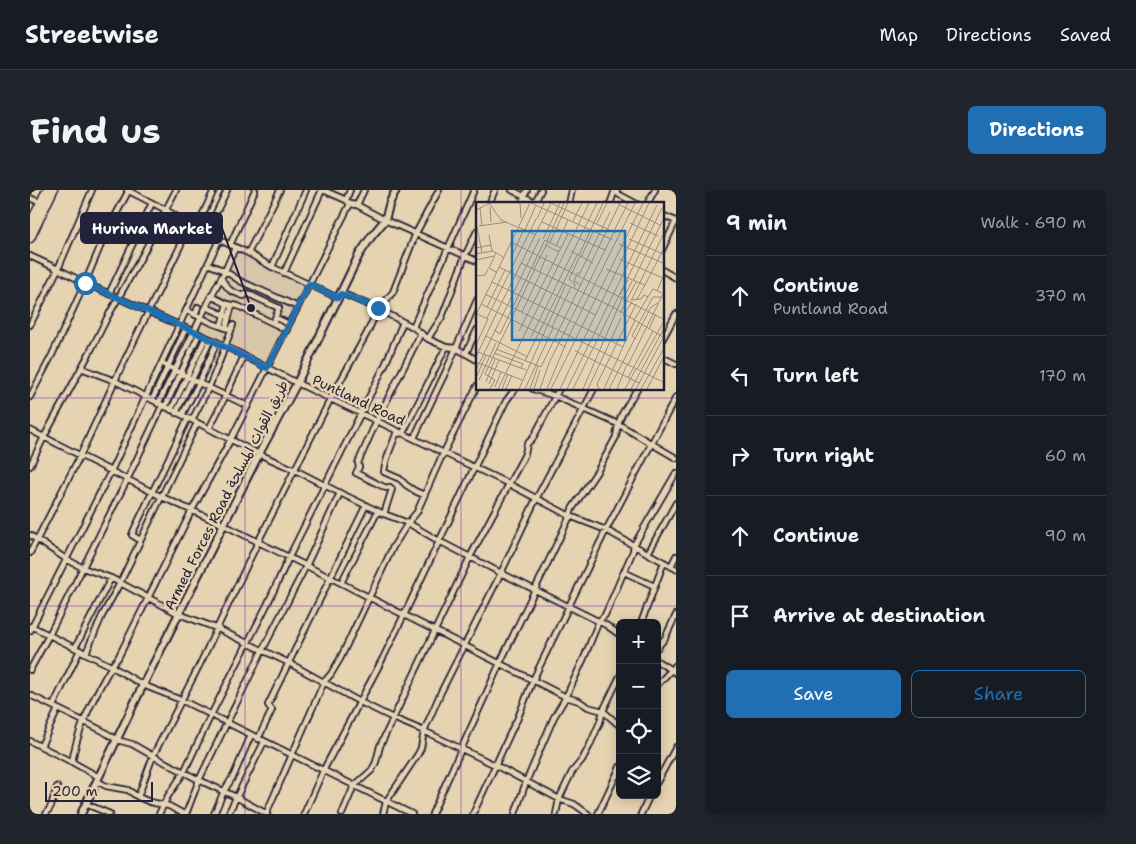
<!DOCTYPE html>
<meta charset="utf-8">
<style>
:root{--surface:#171b24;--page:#20242c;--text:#f1f3f6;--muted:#9ea1a6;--line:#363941;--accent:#1f6fb2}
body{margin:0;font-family:"Shantell Sans","Playpen Sans Arabic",sans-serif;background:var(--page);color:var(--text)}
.controls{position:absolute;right:15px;bottom:15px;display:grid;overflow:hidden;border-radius:8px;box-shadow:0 2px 12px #0003}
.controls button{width:45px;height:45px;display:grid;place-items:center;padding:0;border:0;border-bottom:1px solid var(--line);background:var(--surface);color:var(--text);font:25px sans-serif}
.scale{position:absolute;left:15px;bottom:12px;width:108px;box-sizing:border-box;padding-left:5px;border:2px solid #22223b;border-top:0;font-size:14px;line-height:18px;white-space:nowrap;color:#22223b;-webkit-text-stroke:4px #e6d3b1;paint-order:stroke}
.stop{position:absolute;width:15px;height:15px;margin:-11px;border:4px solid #1f6fb2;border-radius:50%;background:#fff}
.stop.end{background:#1f6fb2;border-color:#fff;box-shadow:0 1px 5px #0008}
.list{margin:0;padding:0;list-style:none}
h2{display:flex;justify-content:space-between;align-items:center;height:65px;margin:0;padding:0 20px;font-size:21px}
h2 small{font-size:16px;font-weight:400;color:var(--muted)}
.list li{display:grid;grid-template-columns:32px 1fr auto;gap:15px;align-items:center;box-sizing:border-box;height:80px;padding:0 20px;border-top:1px solid var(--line)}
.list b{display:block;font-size:19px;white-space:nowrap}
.list p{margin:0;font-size:16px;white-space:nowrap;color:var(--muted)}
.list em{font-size:16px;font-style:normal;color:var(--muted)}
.actions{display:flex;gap:10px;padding:15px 20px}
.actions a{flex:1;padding:11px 0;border:1px solid var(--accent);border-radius:8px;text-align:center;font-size:18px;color:var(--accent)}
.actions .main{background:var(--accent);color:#fff}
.icon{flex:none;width:28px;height:28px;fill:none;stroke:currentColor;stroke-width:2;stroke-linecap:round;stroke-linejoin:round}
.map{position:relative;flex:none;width:646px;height:624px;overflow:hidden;border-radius:8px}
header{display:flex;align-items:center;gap:30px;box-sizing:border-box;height:70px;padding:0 25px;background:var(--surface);border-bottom:1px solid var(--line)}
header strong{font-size:24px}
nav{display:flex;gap:28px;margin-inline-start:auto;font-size:18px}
.intro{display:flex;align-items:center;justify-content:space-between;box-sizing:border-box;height:120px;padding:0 30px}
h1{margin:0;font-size:35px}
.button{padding:12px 22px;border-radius:8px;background:var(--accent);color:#fff;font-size:18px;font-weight:700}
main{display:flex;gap:30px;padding:0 30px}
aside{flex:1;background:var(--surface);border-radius:8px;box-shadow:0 2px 12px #0003}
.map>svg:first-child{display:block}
</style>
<header>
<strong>Streetwise</strong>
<nav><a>Map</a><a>Directions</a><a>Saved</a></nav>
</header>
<div class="intro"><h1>Find us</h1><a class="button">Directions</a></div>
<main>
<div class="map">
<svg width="646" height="624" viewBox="0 0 646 624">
<rect width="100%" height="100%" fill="#e6d3b1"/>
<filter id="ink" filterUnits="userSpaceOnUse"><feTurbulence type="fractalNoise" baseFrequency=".02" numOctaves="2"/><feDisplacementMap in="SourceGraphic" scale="10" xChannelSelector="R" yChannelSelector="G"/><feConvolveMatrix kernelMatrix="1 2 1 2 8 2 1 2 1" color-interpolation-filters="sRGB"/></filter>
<g filter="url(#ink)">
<path fill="#d8c6a8" d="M206,60L277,95L236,175L166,140Z"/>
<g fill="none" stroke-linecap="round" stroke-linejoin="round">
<defs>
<path id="street" d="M97,0L136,20L166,39L218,63L242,77L308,108
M293,0L316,10L320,14L327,15L355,30L447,71
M482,0L508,14
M585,0L588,4L607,14
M0,8L11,13
M316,10L320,0
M459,14L465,0
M491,14L497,0
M504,14L511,0
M539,14L542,0
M580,14L585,0
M617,14L625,0
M327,15L334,0
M632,25L646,31
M166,39L184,0
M176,44L197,0
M200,55L225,0
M632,60L646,31
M218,63L250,0
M0,66L28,79L55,93L187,152L267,193L479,294L540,326L576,340L646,379
M178,74L195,81L210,91L268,117
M242,77L276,0
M632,80L646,88
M254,83L292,0
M191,88C199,101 199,101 214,106L216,103L249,118L243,133
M311,103L348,119L383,137L398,149L416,157L426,158L447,170
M79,104L122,13
M181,106L197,114L208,116L257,140
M176,117L199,127
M156,120L182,133L201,140
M165,125L168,117
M246,128L259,134
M0,135L28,79L62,0
M191,136L197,114
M383,137L444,0
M196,138L202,115
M398,149C402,141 407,135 412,127L435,66L447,41
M632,150L646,124
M436,163L447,140
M632,167L646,174
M132,173L169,193L218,216
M51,178L85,191L229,264L265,280L310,303L354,324L378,333L409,351L471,383L576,435L590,445
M503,199L525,206L588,234L646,268
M0,207L22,165L55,93L75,45L99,0
M122,210L156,138
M128,214L186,97L195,81L205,58
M135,217L169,144
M141,220L176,147
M146,223L181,149
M152,225L169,193L187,152
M162,230L179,197L190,170L203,135
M179,239L196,205L214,166
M0,240L132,307L194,335L311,393L536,507L549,511L558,517L573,521L590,536
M384,248L416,181L447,110
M0,276L14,247L60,162L77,128L113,64L146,0
M394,305L385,301L376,295L370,289L354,282C355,269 362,256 366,244L373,243L416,157
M354,324L362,299L360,297L356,298L326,283L329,277L328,273L347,230L391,143
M0,345L36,369L53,378L81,388L149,424L186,438L259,473L330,512L363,528L394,541L465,575L529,609L544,614L558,624
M110,350L102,345L103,342L158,228
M0,363L50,266L89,182L160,36
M618,363L646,313
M641,376L646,366
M594,382L624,396
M311,393L348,321
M611,433L634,372
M1,436L81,476L113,495L151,510L382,624
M0,441L81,281L189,50
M45,458L81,388
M627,458L635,448L646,425
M56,463L72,426L90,393L167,233
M627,471L646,483
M0,480L19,445L97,290L132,216
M627,495L646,475
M0,505L73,541L87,550L102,554L123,566L169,590L206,607L237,624
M23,516L50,460
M228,549L242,520L238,515L336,315
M0,551L42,572L69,587
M11,556L28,519
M42,572C47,541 62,511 77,484C81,478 83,473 88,468L162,320L201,249L320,14
M67,591L76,596L98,600L108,607L120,612L139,616L154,624
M627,592L646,557
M108,607L123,566L170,474L228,352L301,208L337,143L348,119L354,113L363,102L386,43L409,0
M56,614L80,624
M16,624L21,616L27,597
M129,624L138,606L154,582L181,525L238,413L259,367L355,175L373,132
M156,624L169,590L232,461L276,376L310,303
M184,624L194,601L204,585L221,545
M198,624L234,552
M236,624L294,492L301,484L310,469L363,357L378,333L387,322L410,270L447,196
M274,624L293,581L353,468L374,425L476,211L485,199
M312,624L324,596L342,580L346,572L350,556L440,367L495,264L497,254L503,248L529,199
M353,624L356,612L388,564L391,558L394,541L411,502L471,383L506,309L564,199
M402,624L470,473L540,326L542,319L568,280L586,247L588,234L592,224L607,199
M443,624L484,535L487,530L503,490L576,340L646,207
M485,624L496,592L524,527L536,507L554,468L569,431L575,425L603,361L604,355L646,283
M526,624L529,609L542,582L552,570L559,557L570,532L573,521L590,486
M568,624L590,577
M611,624L620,605"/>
<path id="secondary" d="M51,624L113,495L229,264L267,193L329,65L341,47L355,30L360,12L366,0"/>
<path id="highway" d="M0,35L17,0
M0,48L23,0"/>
</defs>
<use href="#street" stroke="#22223b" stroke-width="8"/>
<use href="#secondary" stroke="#22223b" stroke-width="10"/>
<use href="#highway" stroke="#22223b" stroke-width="11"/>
<use href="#street" stroke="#e6d3b1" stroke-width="4.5"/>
<use href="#secondary" stroke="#e6d3b1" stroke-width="6"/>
<use href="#highway" stroke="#e6d3b1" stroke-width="8"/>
</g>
</g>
<g fill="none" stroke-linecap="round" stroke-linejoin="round" filter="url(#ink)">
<path stroke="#1f6fb2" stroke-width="6" d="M55,93L169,144L237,178L279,94L308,108L311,104L348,118"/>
</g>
<path fill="none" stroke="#7b2cbf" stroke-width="1" stroke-opacity="0.55" d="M215,0V624M431,0V624M0,208H646M0,416H646"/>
<g text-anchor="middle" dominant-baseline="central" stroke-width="5" stroke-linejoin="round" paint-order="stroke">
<g font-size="14" fill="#22223b" stroke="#e6d3b1">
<text transform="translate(329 210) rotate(25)">Puntland Road</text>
<text transform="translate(196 305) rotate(-63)">Armed Forces Road طريق القوات المسلحة</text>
</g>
</g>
<g transform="translate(446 12)">
<rect width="188" height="188" fill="#e6d3b1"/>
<path fill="none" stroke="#988c82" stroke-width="1" d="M13,1L25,18L41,25M44,1L45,16M55,1L137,38M75,1L140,31M142,2L184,23M14,5L15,20M4,6L6,24M0,8L14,1M61,17L68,1M97,19L106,1M0,20L6,51M66,20L129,48M121,21L131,1M154,21L182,34M3,24L31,20M42,25L60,33M49,28L60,3M138,29L152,1M13,33L16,49M67,37L84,1M153,37L187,52M69,38L85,46M71,39L88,1M35,40L187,117M74,40L92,1M143,42L187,61M69,43L83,50M80,44L92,18M0,46L15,43M95,49L117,61M20,51L13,66L20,70M0,52L17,49L27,55M103,53L127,1M105,55L118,28M35,56L48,27M143,57L187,76M0,58L18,54M45,61L137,105L187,135M23,65L120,113M58,67L72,40M130,67L169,83L187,48M64,70L71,53M102,70L98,79L105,83M103,73L134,10M0,74L9,73L12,67M157,79L187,18M16,80L147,145M98,86L99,82L93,77L104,54M181,89L187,75M9,92L187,180M144,93L152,78M148,95L156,79M151,97L160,80M161,97L169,83M156,98L165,97L168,93L172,95L177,87L186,91M155,99L187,33M5,102L90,145M11,105L29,68M21,110L75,1M46,110L65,70M144,111L152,97M0,113L54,1M147,114L156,100M11,116L60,17M158,118L172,95M76,125L95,85M173,127L180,112M18,128L24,132L69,38M43,129L92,32M10,134L52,155M55,135L121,1M160,137L156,134L177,95H186M0,143L12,117L1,112M20,147L65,165L144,1M99,149L163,181M2,150L50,168M18,151L47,162L45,166M0,155L21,110M49,159L101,53M0,160L46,178M152,163L187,92M161,167L187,121M0,168L64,36M0,176L10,153M152,176L177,129M3,178L20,141M10,180L19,157M13,182L23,158M19,185L25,170M14,187L19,178L9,172L59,67M22,187L113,1M26,187L32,172M30,187L36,173M43,187L90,82M49,187L77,126M54,187L62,164M58,187L64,168M64,187L73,161L138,30M71,187L93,134L159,1M75,187L167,1M84,187L173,1M91,187L181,3M97,187L186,6M107,187L147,94M112,187L145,116M123,187L121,182L160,102M128,187L159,118M133,187L175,105L182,101M141,187L151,162M149,187L160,167M155,187L187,128M160,187L187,136M165,187L187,148M171,187L187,156"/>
<path fill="#1f6fb2" fill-opacity="0.15" stroke="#1f6fb2" stroke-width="2.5" d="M36,29H149V138H36Z"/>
<rect width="188" height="188" fill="none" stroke="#22223b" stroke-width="2.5"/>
</g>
<path fill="none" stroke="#22223b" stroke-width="2" d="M221 118L192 38"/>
<circle fill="#22223b" stroke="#e6d3b1" stroke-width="2" cx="221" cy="118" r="5"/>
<rect fill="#22223b" stroke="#22223b" stroke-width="2" x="51" y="23" width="141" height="30" rx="5"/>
<g font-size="15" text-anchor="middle" font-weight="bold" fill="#fff">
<text x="122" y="44">Huriwa Market</text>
</g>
</svg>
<div class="controls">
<button>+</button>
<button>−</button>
<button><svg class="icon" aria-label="locate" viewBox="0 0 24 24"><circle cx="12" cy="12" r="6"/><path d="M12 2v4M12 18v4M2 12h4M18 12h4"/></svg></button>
<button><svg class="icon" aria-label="layers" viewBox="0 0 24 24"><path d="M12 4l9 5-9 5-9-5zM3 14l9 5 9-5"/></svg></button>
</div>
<div class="scale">200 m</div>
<div class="stop" style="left:55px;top:93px"></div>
<div class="stop end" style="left:348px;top:118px"></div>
</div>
<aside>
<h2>9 min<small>Walk · 690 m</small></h2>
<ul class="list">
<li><svg class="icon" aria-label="ahead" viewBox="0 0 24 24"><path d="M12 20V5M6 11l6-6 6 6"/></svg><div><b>Continue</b><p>Puntland Road</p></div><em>370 m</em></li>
<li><svg class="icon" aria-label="left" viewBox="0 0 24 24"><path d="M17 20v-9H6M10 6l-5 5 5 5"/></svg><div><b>Turn left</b></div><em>170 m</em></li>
<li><svg class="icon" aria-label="right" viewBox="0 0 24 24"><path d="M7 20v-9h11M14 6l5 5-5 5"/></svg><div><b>Turn right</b></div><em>60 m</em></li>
<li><svg class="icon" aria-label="ahead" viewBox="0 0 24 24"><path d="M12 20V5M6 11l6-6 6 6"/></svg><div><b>Continue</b></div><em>90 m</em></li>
<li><svg class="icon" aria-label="arrive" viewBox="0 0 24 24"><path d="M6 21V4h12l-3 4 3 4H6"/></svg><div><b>Arrive at destination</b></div></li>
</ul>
<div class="actions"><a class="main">Save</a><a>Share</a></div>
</aside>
</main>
